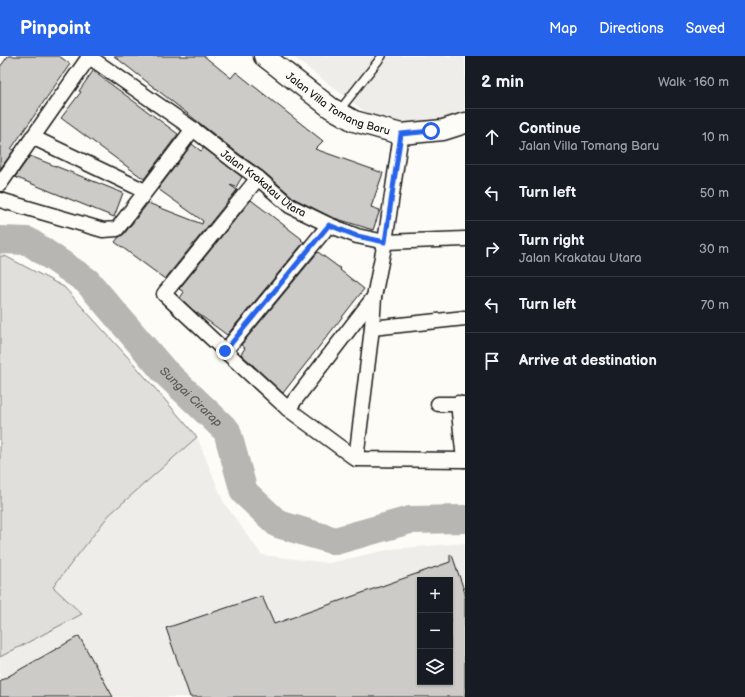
<!DOCTYPE html>
<meta charset="utf-8">
<style>
:root{--surface:#171b24;--page:#242831;--text:#f1f3f6;--muted:#9ea1a6;--line:#363941;--accent:#2563eb}
body{margin:0;font-family:"Balsamiq Sans",sans-serif;background:var(--page);color:var(--text)}
.controls{position:absolute;right:12px;bottom:12px;display:grid;overflow:hidden;border-radius:0px;box-shadow:0 1px 3px #0004}
.controls button{width:36px;height:36px;display:grid;place-items:center;padding:0;border:0;border-bottom:1px solid var(--line);background:var(--surface);color:var(--text);font:20px sans-serif}
.stop{position:absolute;width:12px;height:12px;margin:-9px;border:3px solid #2563eb;border-radius:50%;background:#fff}
.stop.end{background:#2563eb;border-color:#fff;box-shadow:0 1px 4px #0008}
.list{margin:0;padding:0;list-style:none}
h2{display:flex;justify-content:space-between;align-items:center;height:52px;margin:0;padding:0 16px;font-size:17px}
h2 small{font-size:13px;font-weight:400;color:var(--muted)}
.list li{display:grid;grid-template-columns:26px 1fr auto;gap:12px;align-items:center;box-sizing:border-box;height:56px;padding:0 16px;border-top:1px solid var(--line)}
.list b{display:block;font-size:15px;white-space:nowrap}
.list p{margin:0;font-size:13px;white-space:nowrap;color:var(--muted)}
.list em{font-size:13px;font-style:normal;color:var(--muted)}
.icon{flex:none;width:22px;height:22px;fill:none;stroke:currentColor;stroke-width:2;stroke-linecap:round;stroke-linejoin:round}
.map{position:relative;flex:none;width:465px;height:641px;overflow:hidden}
header{display:flex;align-items:center;gap:24px;box-sizing:border-box;height:56px;padding:0 20px;background:var(--accent);color:#fff}
header strong{font-size:19px}
nav{display:flex;gap:22px;margin-inline-start:auto;font-size:14px}
main{display:flex}
aside{flex:1;background:var(--surface)}
.map>svg:first-child{display:block}
</style>
<header>
<strong>Pinpoint</strong>
<nav><a>Map</a><a>Directions</a><a>Saved</a></nav>
</header>
<main>
<div class="map">
<svg width="465" height="641" viewBox="0 0 465 641">
<rect width="100%" height="100%" fill="#fdfcf7"/>
<filter id="ink" filterUnits="userSpaceOnUse"><feTurbulence type="fractalNoise" baseFrequency=".025" numOctaves="2"/><feDisplacementMap in="SourceGraphic" scale="8" xChannelSelector="R" yChannelSelector="G"/><feConvolveMatrix kernelMatrix="1 2 1 2 8 2 1 2 1" color-interpolation-filters="sRGB"/></filter>
<g filter="url(#ink)">
<path fill="#eeede9" fill-rule="evenodd" d="M292,0H465V64L431,75L372,61Z
M197,381L224,447L262,499L329,507L392,493L465,487V641H0V601L81,558L53,532L109,459ZM420,524H450V626H420Z"/>
<path fill="#e0dfdb" stroke="#7e7e7c" d="M0,200H5L64,231L134,308L197,381L109,459L53,531L82,558L0,601Z"/>
<g fill="none" stroke-linecap="round" stroke-linejoin="round">
<path stroke="#b7b6b2" stroke-width="28" id="s1" d="M0,184L28,185L87,225L164,315L227,375L244,436L278,468L335,485L410,464L465,463"/>
</g>
<path fill="#cccbc8" stroke="#1c1c1c" fill-rule="evenodd" d="M8,0H59L70,8L11,93L14,94L0,113V11Z
M114,0H204L231,22L236,16L323,85L315,93L383,117L371,151L380,154L373,174L331,161L295,143L264,116L239,98Z
M93,15L178,78L144,123L61,62L81,36L79,35Z
M192,88L201,95L204,92L242,121L236,131L230,129L237,134L165,223L115,186L119,181L124,178L148,147L202,168L203,165L158,133Z
M30,100L123,137L114,161L15,121Z
M251,144L302,183L301,184L304,186L227,279L193,254L180,242L184,236L179,233Z
M318,196L341,213L340,214L364,233L283,337L241,298L245,292L241,289Z
M450,499H452L465,537V641H190L166,572L262,540L274,568L450,506ZM420,524H450V626H420Z
M79,580L113,641H0V625Z"/>
<g fill="none" stroke-linecap="round" stroke-linejoin="round">
<defs>
<path id="lane" d="M339,55L382,0"/>
<g id="street">
<path id="s2" d="M88,0L193,73L234,105L258,122L290,150L329,169L357,180L385,186L465,183"/>
<path d="M32,81L145,135"/>
<path d="M258,122L164,238L225,295L288,353L356,403L465,404"/>
<path d="M0,128L89,1"/>
<path d="M0,144L103,174L117,173L193,73"/>
<path d="M372,272L465,262"/>
<path d="M225,295L329,169"/>
<path d="M458,347L464,404"/>
<path d="M438,348H465"/>
<path d="M288,353L374,241"/>
<path d="M356,403L372,272L374,241L385,186L401,78"/>
</g>
<g id="secondary">
<path id="s3" d="M264,0L331,52L354,65L401,78L443,74L465,67"/>
</g>
</defs>
<use href="#lane" stroke="#1c1c1c" stroke-width="10"/>
<use href="#street" stroke="#1c1c1c" stroke-width="17"/>
<use href="#secondary" stroke="#1c1c1c" stroke-width="23"/>
<use href="#lane" stroke="#fdfcf7" stroke-width="7"/>
<use href="#street" stroke="#fdfcf7" stroke-width="14"/>
<use href="#secondary" stroke="#fdfcf7" stroke-width="20"/>
</g>
</g>
<g fill="none" stroke-linecap="round" stroke-linejoin="round" filter="url(#ink)">
<path stroke="#2563eb" stroke-width="5" d="M225,295L329,169L357,180L385,186L401,78L431,75"/>
</g>
<g text-anchor="middle" dominant-baseline="central" stroke-width="3.5" stroke-linejoin="round" paint-order="stroke">
<g font-size="11" fill="#1c1c1c" stroke="#fdfcf7">
<text stroke="none"><textPath href="#s3" startOffset="89">Jalan Villa Tomang Baru</textPath></text>
<text stroke="none"><textPath href="#s2" startOffset="217">Jalan Krakatau Utara</textPath></text>
</g>
<g font-size="12" font-style="italic" fill="#5a5a58" stroke="#fdfcf7">
<text stroke="none"><textPath href="#s1" startOffset="255">Sungai Cirarap</textPath></text>
</g>
</g>
</svg>
<div class="controls">
<button>+</button>
<button>−</button>
<button><svg class="icon" aria-label="layers" viewBox="0 0 24 24"><path d="M12 4l9 5-9 5-9-5zM3 14l9 5 9-5"/></svg></button>
</div>
<div class="stop" style="left:431px;top:75px"></div>
<div class="stop end" style="left:225px;top:295px"></div>
</div>
<aside>
<h2>2 min<small>Walk · 160 m</small></h2>
<ul class="list">
<li><svg class="icon" aria-label="ahead" viewBox="0 0 24 24"><path d="M12 20V5M6 11l6-6 6 6"/></svg><div><b>Continue</b><p>Jalan Villa Tomang Baru</p></div><em>10 m</em></li>
<li><svg class="icon" aria-label="left" viewBox="0 0 24 24"><path d="M17 20v-9H6M10 6l-5 5 5 5"/></svg><div><b>Turn left</b></div><em>50 m</em></li>
<li><svg class="icon" aria-label="right" viewBox="0 0 24 24"><path d="M7 20v-9h11M14 6l5 5-5 5"/></svg><div><b>Turn right</b><p>Jalan Krakatau Utara</p></div><em>30 m</em></li>
<li><svg class="icon" aria-label="left" viewBox="0 0 24 24"><path d="M17 20v-9H6M10 6l-5 5 5 5"/></svg><div><b>Turn left</b></div><em>70 m</em></li>
<li><svg class="icon" aria-label="arrive" viewBox="0 0 24 24"><path d="M6 21V4h12l-3 4 3 4H6"/></svg><div><b>Arrive at destination</b></div></li>
</ul>
</aside>
</main>
